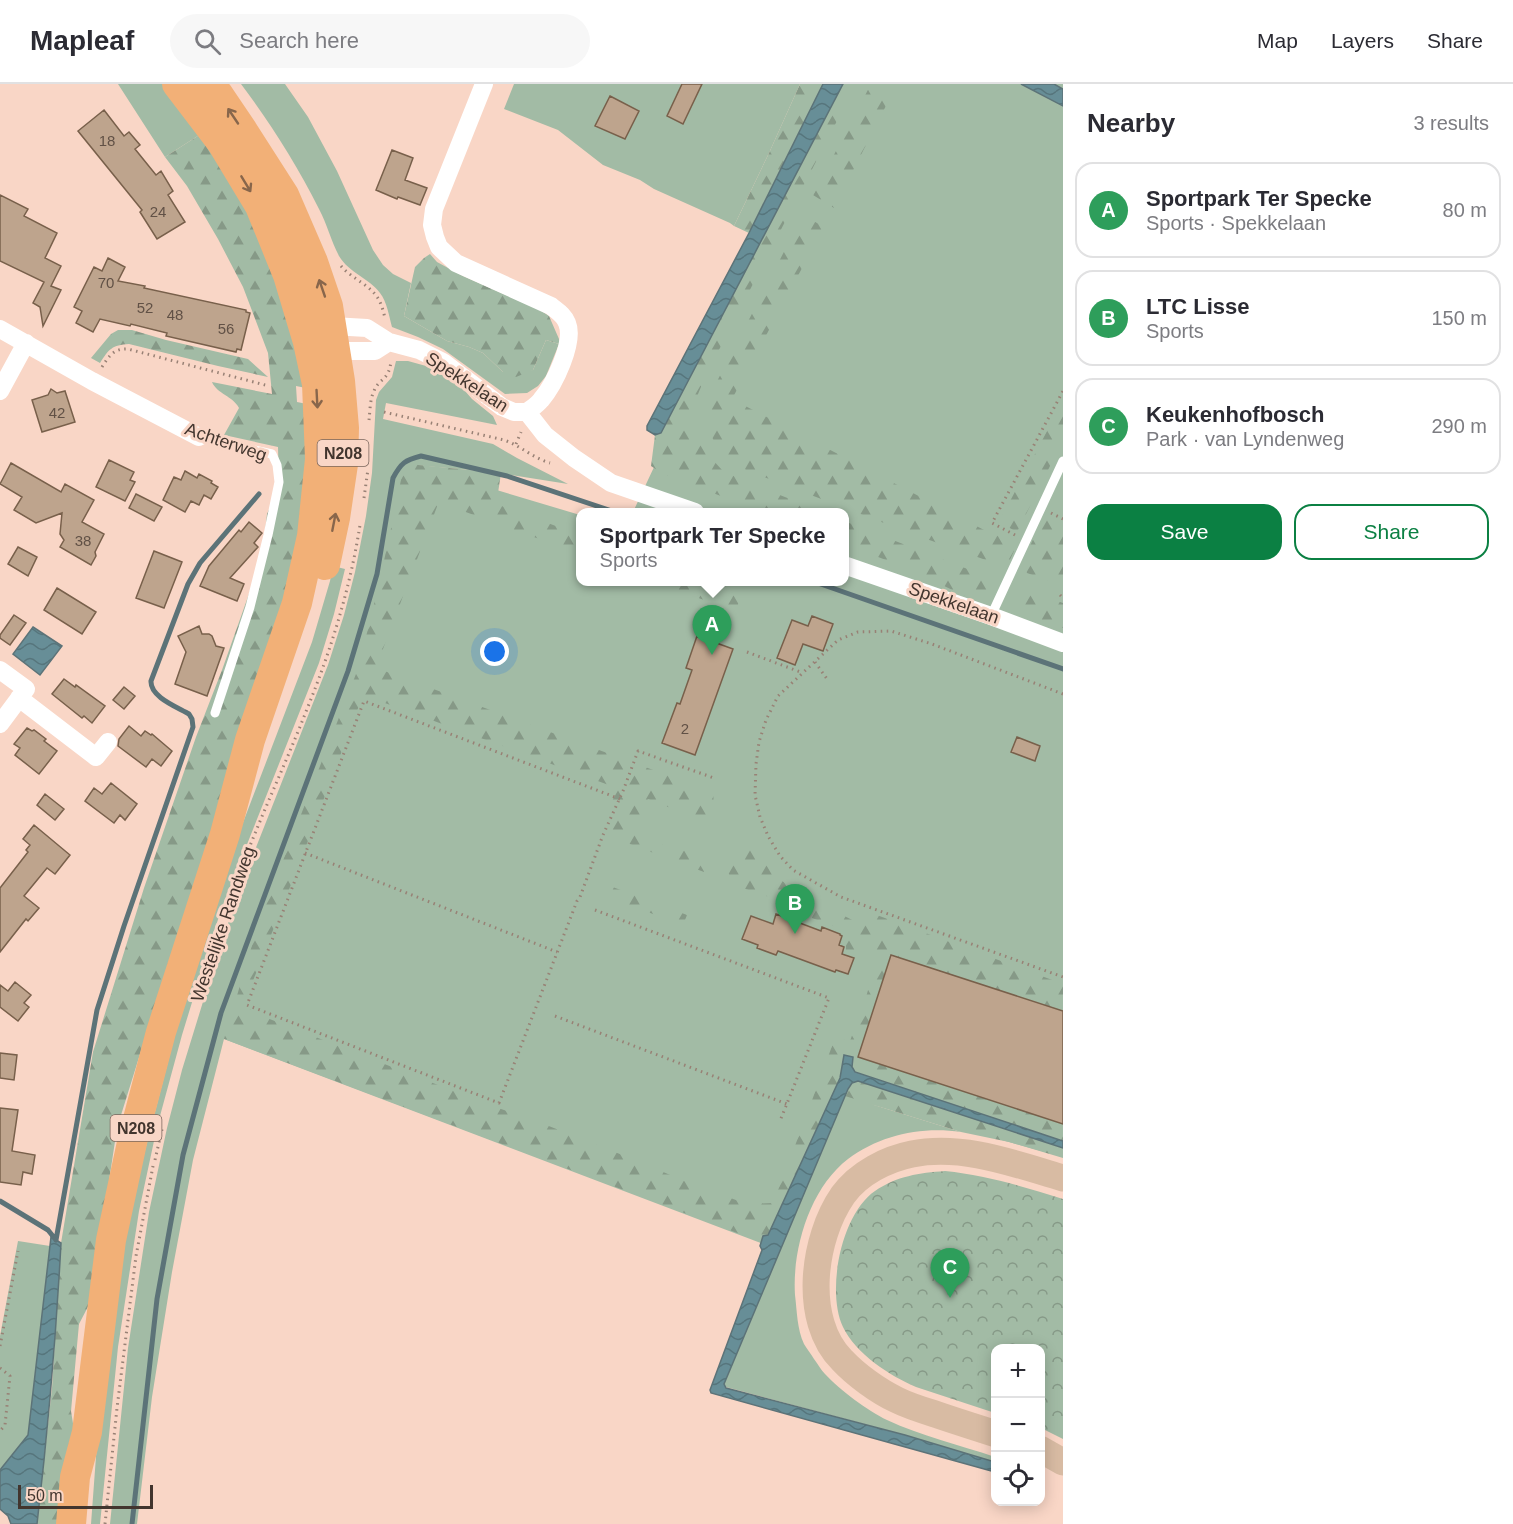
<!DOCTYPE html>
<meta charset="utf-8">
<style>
:root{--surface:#fff;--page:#f7f7f7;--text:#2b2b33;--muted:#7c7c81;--line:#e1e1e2;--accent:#0b8043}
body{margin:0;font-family:Helvetica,sans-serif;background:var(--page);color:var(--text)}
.controls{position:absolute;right:18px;bottom:18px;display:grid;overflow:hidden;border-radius:12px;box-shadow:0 3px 15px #0003}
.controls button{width:54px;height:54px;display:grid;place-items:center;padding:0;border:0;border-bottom:2px solid var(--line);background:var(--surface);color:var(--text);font:30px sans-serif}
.scale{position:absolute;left:18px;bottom:15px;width:135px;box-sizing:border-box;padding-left:6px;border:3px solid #42352e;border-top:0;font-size:16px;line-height:21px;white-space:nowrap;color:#42352e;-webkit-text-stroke:4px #f9d6c6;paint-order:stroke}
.you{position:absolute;left:495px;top:568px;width:21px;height:21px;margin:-15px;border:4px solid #fff;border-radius:50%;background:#1a73e8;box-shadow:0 0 0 9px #1a73e833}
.badge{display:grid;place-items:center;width:39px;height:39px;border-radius:50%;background:var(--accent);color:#fff;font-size:20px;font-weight:700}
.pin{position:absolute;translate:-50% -50px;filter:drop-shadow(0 2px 3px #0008)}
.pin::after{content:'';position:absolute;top:32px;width:21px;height:18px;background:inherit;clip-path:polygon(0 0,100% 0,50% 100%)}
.popup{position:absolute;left:576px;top:424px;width:273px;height:78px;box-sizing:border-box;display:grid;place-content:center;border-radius:12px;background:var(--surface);filter:drop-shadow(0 2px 4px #0005);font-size:20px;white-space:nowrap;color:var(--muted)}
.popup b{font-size:22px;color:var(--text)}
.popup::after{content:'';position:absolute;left:50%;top:100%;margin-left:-12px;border:12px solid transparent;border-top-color:var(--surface)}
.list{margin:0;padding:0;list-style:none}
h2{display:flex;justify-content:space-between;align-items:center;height:78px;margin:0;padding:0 24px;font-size:26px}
h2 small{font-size:20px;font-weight:400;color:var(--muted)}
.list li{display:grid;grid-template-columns:39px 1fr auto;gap:18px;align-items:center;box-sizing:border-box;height:96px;margin:0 12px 12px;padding:0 12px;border:2px solid var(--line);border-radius:18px}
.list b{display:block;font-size:22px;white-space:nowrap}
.list p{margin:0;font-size:20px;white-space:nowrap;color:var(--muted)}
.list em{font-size:20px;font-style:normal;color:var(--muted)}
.actions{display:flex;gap:12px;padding:18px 24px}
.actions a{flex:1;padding:14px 0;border:2px solid var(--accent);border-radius:18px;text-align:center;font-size:21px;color:var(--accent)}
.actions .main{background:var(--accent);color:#fff}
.icon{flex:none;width:33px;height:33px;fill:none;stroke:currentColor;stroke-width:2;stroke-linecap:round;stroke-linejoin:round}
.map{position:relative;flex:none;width:1063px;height:1440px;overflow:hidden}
header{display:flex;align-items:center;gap:36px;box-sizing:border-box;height:84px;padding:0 30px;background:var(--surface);border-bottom:2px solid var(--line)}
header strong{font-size:28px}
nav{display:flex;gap:33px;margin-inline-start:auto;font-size:21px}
.search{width:420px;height:54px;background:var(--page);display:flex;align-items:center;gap:15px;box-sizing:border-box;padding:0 21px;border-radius:33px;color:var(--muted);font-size:22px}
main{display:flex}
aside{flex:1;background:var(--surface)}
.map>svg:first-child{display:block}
</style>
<header>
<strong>Mapleaf</strong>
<div class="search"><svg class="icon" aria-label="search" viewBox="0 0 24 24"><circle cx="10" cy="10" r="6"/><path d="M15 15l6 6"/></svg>Search here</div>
<nav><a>Map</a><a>Layers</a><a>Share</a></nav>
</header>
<main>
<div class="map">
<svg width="1063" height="1440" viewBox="0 0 1063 1440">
<defs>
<pattern id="forest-firs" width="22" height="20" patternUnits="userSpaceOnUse" patternTransform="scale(1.5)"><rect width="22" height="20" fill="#a2bba5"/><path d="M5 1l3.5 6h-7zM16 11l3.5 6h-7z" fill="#869987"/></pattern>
<pattern id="park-crowns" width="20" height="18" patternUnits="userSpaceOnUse" patternTransform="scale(1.5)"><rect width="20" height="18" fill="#a2bba5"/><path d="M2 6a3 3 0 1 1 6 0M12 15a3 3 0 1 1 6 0" fill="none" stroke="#869987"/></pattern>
<pattern id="water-waves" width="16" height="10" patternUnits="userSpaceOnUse" patternTransform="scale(1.5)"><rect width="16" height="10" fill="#678e97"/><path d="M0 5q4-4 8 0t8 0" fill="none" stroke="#56757c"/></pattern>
</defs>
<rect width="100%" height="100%" fill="#f9d6c6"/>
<path fill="#a2bba5" d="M118,0H172L207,46L165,73Z
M241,0H285L308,33L337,87L373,166L383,181L393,190L411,199L404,232L447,257L469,263L483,269L503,288L533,286L546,256L559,260L546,292L538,302L527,309L505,310L443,265L418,253L392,243C389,232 387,218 380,209C369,194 349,189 339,172C331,157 327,140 319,125C297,81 271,40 241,0Z
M514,0H800L769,69L734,142L730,139L654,105L640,96L603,81L558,46L504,25Z
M851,0H1063V1073L871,1020L961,1048C922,1042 880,1051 848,1075C810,1104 792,1165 795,1211C797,1227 797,1245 804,1260C807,1265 811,1270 814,1275C818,1280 821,1286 825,1290C840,1306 868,1327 887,1336C921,1352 960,1361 995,1373V1378L905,1351L726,1303L724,1300L844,1012L831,1008L771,1163L224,955L193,1076L172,1188L152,1313L137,1440H110L128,1264L149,1128L167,1044L182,986L222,856L253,771L328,581L344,531L355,488L366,432L372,389L376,316L379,308L392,293L396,277H408L426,282L459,300L472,315L493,332L497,341L386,319L383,335L493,360L517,374L568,400L493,388L413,381L580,431V498H844V428H633L684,319Z
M333,482L345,485L334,530L319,579L223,821L212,853L182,951L157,1043L139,1127L118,1263L100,1440H91L97,1359L119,1167L202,846L312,558L330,497Z
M18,1157L50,1162L28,1351L0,1386V1252Z"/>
<path fill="url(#forest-firs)" d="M800,0H823L749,149L734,142L769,69Z
M843,0H856L705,293L696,315L692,336L696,349L711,374L722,386L742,396L823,428H763L663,390L651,382L655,351L661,349Z
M871,0H897L834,124L813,111Z
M207,46L253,118L311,305L296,302L297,318L312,321L306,463L160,906L117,1044L91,1217L79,1240L71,1327L76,1358L67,1440H37L52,1304L61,1159L93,968L144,804L196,653L222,586L256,490L263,465L267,430L279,404L278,363L224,351L239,324C233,312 217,310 212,298L272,310L268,269L243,203L218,155L187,102L165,73Z
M803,131L824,143L732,315L986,447L1014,458V467L1007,482L983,475L918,452L748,387C739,382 730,377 723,370C713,360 706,341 707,326C707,320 710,313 712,307Z
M430,170L437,178L463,192L540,226L549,232L559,255V260L546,256L533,286L516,293L503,288L483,269L469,263L447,257L404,232L415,183L424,174Z
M118,246H132L166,256L248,275L268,293L218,282L129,260C112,261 109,265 100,279L91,274L111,250Z
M1063,317V356L1017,448L999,438Z
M408,380L501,389L498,409L499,421L580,451V470L444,420H438L378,578L379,585L713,708L714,722L709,744L706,746L695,743L697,738L696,734L648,715L633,744L635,749L677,767L691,766L704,775L706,783L704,788L606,751L604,746L614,706L606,700L363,611L303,770L243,922L267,934L489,1021L531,1035L635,1076L689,1099L747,1120L773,1119L801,1046L835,954L850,957C858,935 885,872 871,853C865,860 859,872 850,873L846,867V850L841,845L791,826C781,829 771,823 769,813L734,801L727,786V781L749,759L775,792L798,808L858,839L865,833L874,830L1063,900V928L914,878L900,911L1063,1018V1057L855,988L844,971L840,994L768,1152H763L761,1158L224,955L259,838L356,590C375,523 389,455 403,386Z
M1044,431L1063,441V502L1027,489L1022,480Z
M844,437L962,483L997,495L991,509L987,512L971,515L907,484L844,460Z
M654,498H707L738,509L740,513L737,525L732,526Z
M1028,507L1063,519V544L1032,533L1021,522Z
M602,799L687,831L683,841L615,816L610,817L600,801Z
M858,997L1063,1064V1074L1009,1058L961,1048L845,1012L852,999Z"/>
<path fill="url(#park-crowns)" d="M945,1087C986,1091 1024,1103 1063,1115V1355L1041,1344L1040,1264H996L995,1329L916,1303C890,1292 855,1269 843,1243C826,1207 841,1130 875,1107C897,1092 919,1089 945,1087Z"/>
<path fill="url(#water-waves)" stroke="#5c7378" stroke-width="1.5" d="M823,0H843L661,349L655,351L647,346V342L749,149Z
M1021,0H1054L1063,5V22Z
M33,543L62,562L40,591L13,570Z
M844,971L853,973L852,983L855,988L1063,1057V1064L858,997L852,999L848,1005L724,1300L726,1304L905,1351L995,1378V1388L711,1309L710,1306L762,1166L760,1162L763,1152L768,1151L840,994Z
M51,1153L61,1159C56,1253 48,1346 37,1440H11L8,1432L0,1425V1386L28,1351Z"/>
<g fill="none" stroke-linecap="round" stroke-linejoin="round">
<path stroke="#5c7378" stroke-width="5" d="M815,498L1063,585
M0,1117L48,1146L56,1156
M56,1156L97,926L124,842L193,643L192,635L189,630C177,623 150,613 151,597L188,500L200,479L259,410
M132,1440L157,1215L183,1071L221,929L348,587L377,490L393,394C401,379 405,376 421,372L507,392L615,428"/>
</g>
<path fill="#bea48d" stroke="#78604b" stroke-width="1.5" d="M682,0H702L683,40L667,32Z
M610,12L639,27L625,55L595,42Z
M104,26L124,52L129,48L140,61L135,65L156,91L161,87L173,107L168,111L185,138L157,155L140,128L142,126L78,47Z
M392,66L413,74L405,96L427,104L420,121L398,113L397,115L376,106Z
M0,111L28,125L24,132L57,149L45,174L61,182L51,202L61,206L43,242L40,223L33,219L44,198L0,177Z
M108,174L125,183L118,197L145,202L144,204L246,226V228L250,229L241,266L237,265L236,268L166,252L167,249L131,240L130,242L100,235L93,248L76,239L82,227L74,223L94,183L102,187Z
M51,305L57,309L65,307L75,338L42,348L32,316L48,311Z
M109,376L134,388L130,396L135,398L125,417L96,403Z
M11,379L61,408L65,400L94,416L82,438L104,450L95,468L96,472L91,481L60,463L64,456L60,450L62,429L36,439L14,426L22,413L0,400Z
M185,387L197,394L199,390L212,397L211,399L218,403L211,415L204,411L199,421L191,417L185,428L163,416L174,393L181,396Z
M136,410L162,423L154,437L129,424Z
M249,438L262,449L254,459L258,463L230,494L244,500L237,517L200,502L209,482L239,446L241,448Z
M18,463L37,473L28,492L8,480Z
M154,467L182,478L164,524L136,514Z
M57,504L96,528L82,550L44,526Z
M14,531L26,539L10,561L0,554V551Z
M812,532L833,540L823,567L803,560L795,581L777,574L792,536L808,542Z
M199,542L202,550H209L212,552L216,562L224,564L207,612L175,600L186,568L178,552Z
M697,552L733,565L695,671L662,659L677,619L680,620L692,586L686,584Z
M64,595L75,603L76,601L105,622L92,639L84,632L82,634L52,610Z
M124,603L135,612L124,625L113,616Z
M129,642L141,652L145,647L151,651L152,650L172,667L161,682L152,675L146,683L118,662L119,655Z
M27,644L32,647L34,646L46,655L44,657L57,667L39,690L15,671L20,664L14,660Z
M1017,653L1040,662L1035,677L1011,668Z
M111,699L137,720L125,736L120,731L114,739L85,717L94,704L102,710Z
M45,710L64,725L55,736L37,721Z
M34,741L70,771L55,790L47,784L24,812L39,824L28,837L26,835L0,868V804L28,768L26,766L30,761L23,755Z
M776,830L821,847L822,843L840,850V851L842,852L839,861L844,863L842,870L854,874L848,890L836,886L835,888L778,867L776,871L757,864L758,861L742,855L751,832L773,840Z
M891,871L1063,927V1040L858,973Z
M15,898L31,911L24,919L29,923L18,937L0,923V901L8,907Z
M0,969L17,971L14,996L0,994Z
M0,1024L18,1026L12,1067L35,1071L32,1090L23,1088L21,1101L0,1098Z"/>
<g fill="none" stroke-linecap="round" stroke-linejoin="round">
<path stroke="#988175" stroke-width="3" stroke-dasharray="1.5 4.5" stroke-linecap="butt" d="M341,182C352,195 371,201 379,216C382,222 384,229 385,235
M102,283C109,272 114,264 128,265L269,302
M384,328L504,356C521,362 533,374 550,379
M369,336C370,327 370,315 374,307C379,294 389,297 391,277
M516,360L521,348
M364,414L368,385
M1051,429L1063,435
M1015,451L992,439L1063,307
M1060,511L1063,514
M747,568L803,589
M815,578L827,595
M1063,610L932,560L891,547L858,548L838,556L778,612L766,636L759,658L756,680L755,711L760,733L768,752L780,772L793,786L841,813L1063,893
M620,715L364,617L247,921L499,1019L577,817L580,813L603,751L623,707L638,667L714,694
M305,769L557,868
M238,794C258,737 285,682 307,625C331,566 350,505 360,441
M595,826L829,914L780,1037
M555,932L787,1020
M155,1076L163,1041
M0,1262L18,1167
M0,1284L10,1292L5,1341L0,1347
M105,1440L117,1324L136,1172L153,1082"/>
<path stroke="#fff" stroke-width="9" d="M199,353L272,370L277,381L279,398L268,451L250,523L215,629
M991,532L1063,377"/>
<path stroke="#fff" stroke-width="18" d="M484,0L434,125L432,141L435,153L439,163L456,179L551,222C557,227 564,231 567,239C575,258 554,301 541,316C537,321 532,324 527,328
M0,245L92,297L199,353
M323,248L332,242L367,244L389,258L419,266L443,278L502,323L514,328H527
M328,265L336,267H375L389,258
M0,307L26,259
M527,328L545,351L574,374L611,399L695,428
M844,481L991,532L1063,559
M0,586L26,605L0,640
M19,614L96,673L108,658"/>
<path stroke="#d8bba3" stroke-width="27" d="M996,1350C975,1343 955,1337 935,1330C922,1326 909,1322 897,1316C878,1307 856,1291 842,1276C802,1236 813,1154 843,1111C859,1089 887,1075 912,1070C963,1060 1015,1080 1063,1094
M1040,1365L1063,1378"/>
<path stroke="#f2b077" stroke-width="30" d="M209,0L218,10L243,47L284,111L313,178L328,222L340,297L344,344L343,380L335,434L325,481
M71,1440L75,1393L87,1348L111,1156L133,1054L161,948L225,750L250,656L297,519L312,452L320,375L317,300L308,258L288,191L260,122L222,59L177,0"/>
</g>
<defs><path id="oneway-shaft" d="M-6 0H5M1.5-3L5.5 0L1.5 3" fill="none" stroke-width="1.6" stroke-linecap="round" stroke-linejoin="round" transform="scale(1.5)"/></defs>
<g stroke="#88664b">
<use href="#oneway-shaft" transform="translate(233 32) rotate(-124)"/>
<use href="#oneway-shaft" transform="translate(246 100) rotate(59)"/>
<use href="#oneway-shaft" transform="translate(322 204) rotate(-109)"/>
<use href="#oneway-shaft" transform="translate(317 315) rotate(87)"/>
<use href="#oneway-shaft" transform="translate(334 438) rotate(-79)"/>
</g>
<g text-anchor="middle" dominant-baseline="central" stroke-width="6" stroke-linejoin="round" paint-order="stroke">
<g font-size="15" fill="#615146">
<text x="107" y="56">18</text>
<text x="158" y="127">24</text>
<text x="106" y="198">70</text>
<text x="145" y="223">52</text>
<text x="175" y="230">48</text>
<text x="226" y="244">56</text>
<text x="57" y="328">42</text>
<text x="83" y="456">38</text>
<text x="685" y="644">2</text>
</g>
<g fill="#f9d6c6" stroke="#79655c" stroke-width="1.5">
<rect x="317.5" y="356" width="51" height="26" rx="4.5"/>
<rect x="110.5" y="1031" width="51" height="26" rx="4.5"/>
</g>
<g font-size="16" font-weight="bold" fill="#42352e">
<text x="343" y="369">N208</text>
<text x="136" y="1044">N208</text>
</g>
<g font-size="18" fill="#42352e" stroke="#f9d6c6">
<text transform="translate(467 298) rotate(33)">Spekkelaan</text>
<text transform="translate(226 358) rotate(19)">Achterweg</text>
<text transform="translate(954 519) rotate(19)">Spekkelaan</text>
<text transform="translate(223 840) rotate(-71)">Westelijke Randweg</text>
</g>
</g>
</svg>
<div class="controls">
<button>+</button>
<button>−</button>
<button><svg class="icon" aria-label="locate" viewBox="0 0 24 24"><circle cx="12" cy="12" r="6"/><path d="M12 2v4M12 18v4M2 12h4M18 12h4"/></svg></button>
</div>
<div class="scale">50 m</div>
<div class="you"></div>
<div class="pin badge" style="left:712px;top:571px;background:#2e9e5b">A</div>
<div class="popup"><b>Sportpark Ter Specke</b>Sports</div>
<div class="pin badge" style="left:795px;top:850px;background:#2e9e5b">B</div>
<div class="pin badge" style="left:950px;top:1214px;background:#2e9e5b">C</div>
</div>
<aside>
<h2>Nearby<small>3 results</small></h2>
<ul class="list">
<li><span class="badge" style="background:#2e9e5b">A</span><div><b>Sportpark Ter Specke</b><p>Sports · Spekkelaan</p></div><em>80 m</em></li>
<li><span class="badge" style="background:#2e9e5b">B</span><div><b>LTC Lisse</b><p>Sports</p></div><em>150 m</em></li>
<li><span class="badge" style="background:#2e9e5b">C</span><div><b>Keukenhofbosch</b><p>Park · van Lyndenweg</p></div><em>290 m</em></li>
</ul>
<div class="actions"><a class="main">Save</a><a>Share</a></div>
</aside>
</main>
